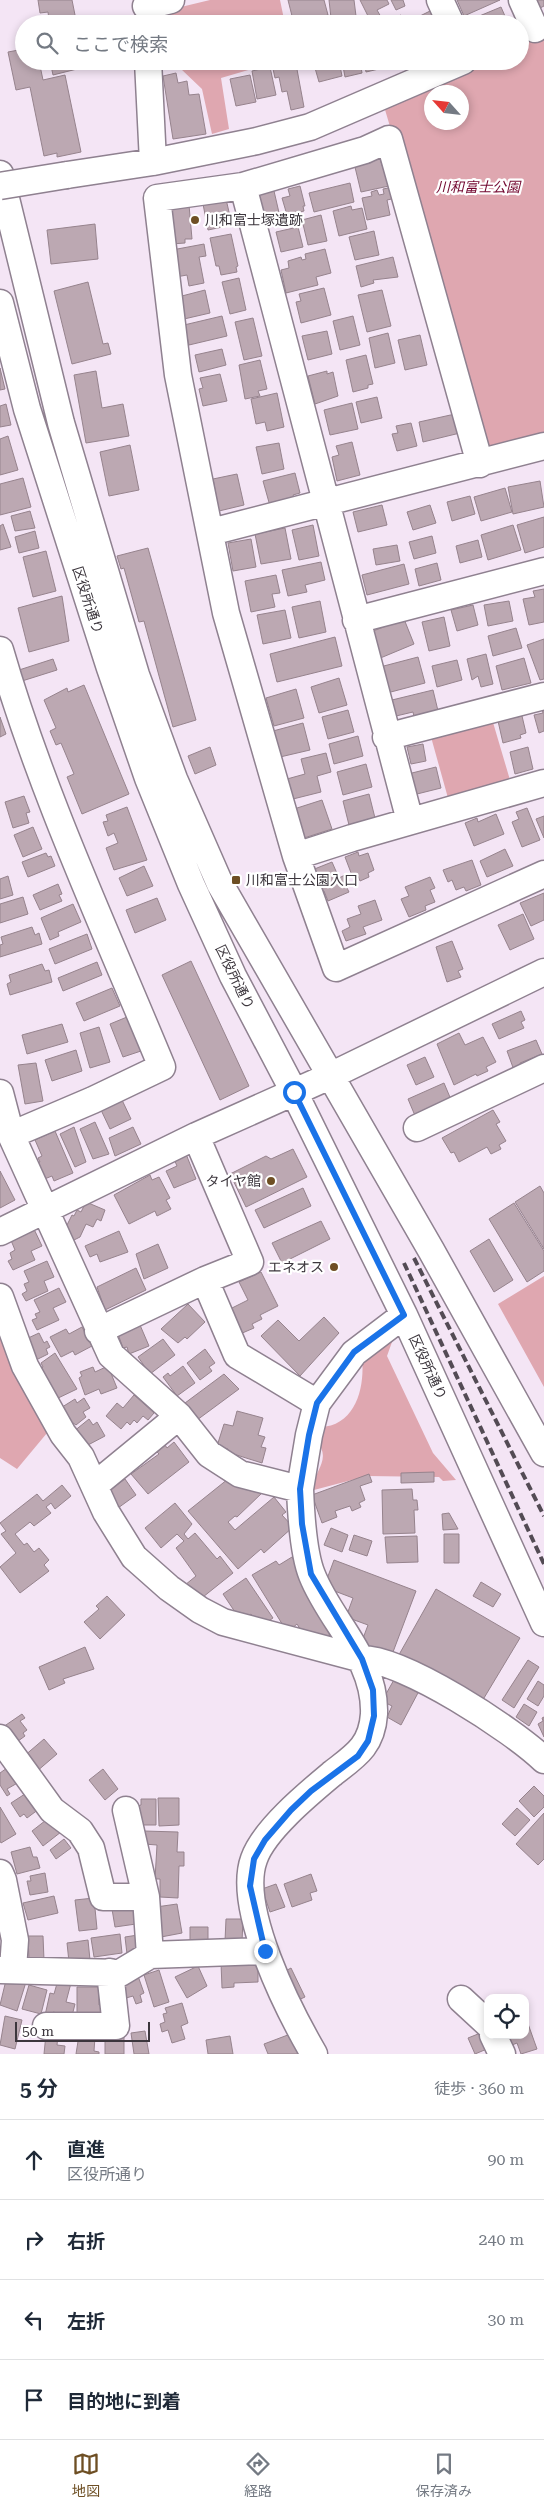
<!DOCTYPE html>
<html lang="ja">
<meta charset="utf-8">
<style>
:root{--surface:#fff;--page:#f6f6f7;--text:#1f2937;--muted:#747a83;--line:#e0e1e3;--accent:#6e4f24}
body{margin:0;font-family:"Roboto Serif","Noto Sans JP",serif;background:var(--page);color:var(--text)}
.controls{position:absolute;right:15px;bottom:15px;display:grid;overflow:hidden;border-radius:10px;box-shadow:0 2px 8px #0003}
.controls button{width:45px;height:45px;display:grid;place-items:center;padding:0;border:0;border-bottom:1px solid var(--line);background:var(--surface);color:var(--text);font:25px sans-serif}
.compass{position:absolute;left:424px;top:85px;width:45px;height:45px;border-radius:50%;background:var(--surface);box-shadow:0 2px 8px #0003;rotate:297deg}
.scale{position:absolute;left:15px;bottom:12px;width:135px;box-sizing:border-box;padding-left:5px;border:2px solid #3c363d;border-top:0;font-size:14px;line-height:18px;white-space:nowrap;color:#3c363d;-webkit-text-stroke:4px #fff;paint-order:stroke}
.stop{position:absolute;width:15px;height:15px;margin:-11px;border:4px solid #1a73e8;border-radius:50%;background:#fff}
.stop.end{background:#1a73e8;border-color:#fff;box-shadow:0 1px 5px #0008}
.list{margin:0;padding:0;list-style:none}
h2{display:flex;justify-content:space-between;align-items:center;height:65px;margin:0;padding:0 20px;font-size:21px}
h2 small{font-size:16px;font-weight:400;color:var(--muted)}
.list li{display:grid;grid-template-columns:32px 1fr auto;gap:15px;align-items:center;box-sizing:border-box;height:80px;padding:0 20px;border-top:1px solid var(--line)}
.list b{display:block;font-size:19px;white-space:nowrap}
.list p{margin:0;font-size:16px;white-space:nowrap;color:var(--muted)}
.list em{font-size:16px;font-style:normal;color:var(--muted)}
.icon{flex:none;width:28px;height:28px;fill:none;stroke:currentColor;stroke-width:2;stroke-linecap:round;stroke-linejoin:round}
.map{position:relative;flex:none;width:544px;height:2054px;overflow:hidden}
.search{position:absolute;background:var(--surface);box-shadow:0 2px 8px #0003;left:15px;right:15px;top:15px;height:55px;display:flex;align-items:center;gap:12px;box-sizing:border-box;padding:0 18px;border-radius:28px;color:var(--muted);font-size:19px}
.sheet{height:385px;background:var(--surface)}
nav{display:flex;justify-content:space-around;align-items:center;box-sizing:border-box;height:70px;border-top:1px solid var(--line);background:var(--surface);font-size:14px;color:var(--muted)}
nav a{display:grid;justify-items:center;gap:2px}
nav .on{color:var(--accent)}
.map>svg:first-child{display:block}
</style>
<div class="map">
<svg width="544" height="2054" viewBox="0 0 544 2054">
<rect width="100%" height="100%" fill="#f4e5f5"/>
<path fill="#dfa7b0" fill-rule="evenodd" d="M210,0H280L285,24H157L156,13Z
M544,32V437L487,452L383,103L479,61H520V43ZM432,92H462V122H432Z
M161,61H279L221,78L229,129L212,134L202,89L181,69L162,70Z
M492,719L510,780L448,798L431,737Z
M544,1276V1387L498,1304Z
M0,1330L47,1433L17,1469L0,1458Z
M386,1339L392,1342L387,1356L433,1453L456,1480L443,1481L439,1477L367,1476L314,1490C313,1468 333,1462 316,1439L320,1427C356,1426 365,1387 362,1358Z"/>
<path fill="#bca8b2" stroke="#96838d" d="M38,0H72L76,20L68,22V24H42V21L49,20L48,12L40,13Z
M288,0H324L328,15L294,24Z
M329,0H354L356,16L331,18Z
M360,0H387L389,4L377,10L381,17L371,22Z
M391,0H403L405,6L396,10Z
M457,0H500L464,16Z
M537,0H544V6L540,8Z
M501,7L508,23L466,24L465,22Z
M430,11L436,24H416L414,19Z
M401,15L404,24H379Z
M361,18L363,24H340Z
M24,49V61H39L43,80L65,75L81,152L57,157V153L44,156L30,87L16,90L8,52Z
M50,61H76L77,69L53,75Z
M313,61H339L342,76L319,82Z
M342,61H360L362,73L345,77Z
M364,61H382L383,68L366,72Z
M393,61H418L395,68Z
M296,64L304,107L291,110L287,91L282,92L279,77L275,78L273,69Z
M270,67L276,95L257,99L252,71Z
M176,73L178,83L187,81L189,95L199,94L206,134L173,139L163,76Z
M250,75L256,102L236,106L230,79Z
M379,156L389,186L361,192L354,163Z
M350,183L354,202L314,212L309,193Z
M300,186L305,206H303L304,211L287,215L282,198L290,196L288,189Z
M393,187L396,198L387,200L390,215L367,220L362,198L372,196L371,192L377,190L379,195L384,194L383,189Z
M274,191L280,217L259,221L254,196Z
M226,199L232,225L208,230L203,204Z
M189,205L192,239H185V243L171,244L168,207Z
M351,206L352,210L362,208L367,229L339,236L333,211Z
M321,215L327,241L308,245L302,220Z
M95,224L98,259L51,264L47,230Z
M298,227L303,247L281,252L276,232Z
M374,231L379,255L355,260L349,237Z
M231,234L238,266L236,267L237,272L221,275L219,266H216L210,238Z
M204,244L206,256L199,257L204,283L189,286L187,275L176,277L172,250Z
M325,249L331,273L316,277L318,285L286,293L281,270L289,268L288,261L301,257L302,260L306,259L305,254Z
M393,257L398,277L373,280L374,283L361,287L356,266Z
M239,278L246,310L230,314L222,282Z
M88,282L103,344L108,343L111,354L72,364L54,291Z
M324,288L331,315L301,323L296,302L301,301L299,294Z
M205,290L210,313L184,319L178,297Z
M382,290L391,326L367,332L358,295Z
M222,316L227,336L189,345L184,325Z
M353,316L360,345L340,350L333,321Z
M253,318L262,356L244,360L235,322Z
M327,331L332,354L308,360L302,336Z
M388,333L395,363L375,368L369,338Z
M420,335L427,365L405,370L398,340Z
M222,349L226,365L199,372L195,355Z
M366,355L373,384L368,385V388L353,392L346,360Z
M260,360L267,389L258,391L260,396L245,399L239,365Z
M0,368L5,389L0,390Z
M96,371L102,408L123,404L129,436L86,443L74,375Z
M327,371V374L333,372L338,396L315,404L308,376Z
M220,374L227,401L203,406L199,389L203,388L200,378Z
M277,393L284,427L267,431L265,422L256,424L251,399Z
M377,397L382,418L361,423L356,402Z
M352,403L358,429L330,435L324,410Z
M6,404L11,425L0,427V406Z
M455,414L460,433L423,442L419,422Z
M411,423L417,446L397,451L392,434L398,433L396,426Z
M8,436L18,470L0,475V439Z
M352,442L360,475L337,481L332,457L339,455L336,446Z
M279,443L284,469L262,474L256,447Z
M130,445L139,490L109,496L100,452Z
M295,473L300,493L293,495L295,500L270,506L263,481Z
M237,474L244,505L219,511L213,479Z
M23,478L31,507L0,515V484Z
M540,481L544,507L513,514L508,487Z
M505,488L512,512L481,521L474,497Z
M470,496L475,514L452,521L447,502Z
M382,505L387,525L358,532L353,512Z
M430,505L436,523L413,530L407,512Z
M30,511L35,528L15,531L11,516Z
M544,517V547L525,553L517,525Z
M3,524L11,547L0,550V526Z
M313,525L319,556L299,560L292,530Z
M513,525L521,550L488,560L481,535Z
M285,528L291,559L261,564L255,534Z
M35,531L39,548L19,553L15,537Z
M432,536L436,553L414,559L409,542Z
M251,539L256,567L233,571L228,543Z
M478,540L482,557L460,563L456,546Z
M397,545L400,561L376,565L373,549Z
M148,548L196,720L173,727L144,621L139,622L124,568L121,569L117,556Z
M46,551L56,591L33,597L23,557Z
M321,562L325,580L305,585L307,592L288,596L282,570Z
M437,563L441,580L419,586L415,569Z
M404,564L409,584L367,595L362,575Z
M276,575L280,593L272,594L275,607L251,612L245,581Z
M544,589V622L529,625L523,599L535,597L533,591Z
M62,596L69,641L29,652L18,608Z
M320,601L326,632L299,638L292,607Z
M509,601L513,621L488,626L484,605Z
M473,605L478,625L457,631L451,610Z
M285,610L291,638L263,644L257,615Z
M444,617L450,646L429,651L422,622Z
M404,619L414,644L378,659L368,633Z
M516,628L522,648L493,656L488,636Z
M335,637L342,666L277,682L270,654Z
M544,639V679L540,680L527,645Z
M486,654L493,684L481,687L478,676L472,680L467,659Z
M418,657L425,683L387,693L380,667Z
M524,658L531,683L502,690L496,666Z
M53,659L57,670L22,681L19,670Z
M457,660L462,680L437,687L432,666Z
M339,678L347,705L319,713L311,687Z
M84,685L129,794L82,814L67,777L74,774L61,743L56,745L50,731L56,728L44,700L67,688L68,692Z
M296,689L304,718L274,726L266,698Z
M433,690L439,715L415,721L413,712L396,716L392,700Z
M542,709H544V731L539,733L534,715L543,713Z
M348,710L354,732L328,739L322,717Z
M522,716L526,733L520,735L521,738L503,743L498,721Z
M0,717L6,734L0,737Z
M303,723L310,750L280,757L273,731Z
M358,736L363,756L334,764L329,744Z
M423,744L426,761L411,764L407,747Z
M210,747L216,765L195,774L188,756Z
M528,747L533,769L515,774L510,752Z
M326,753L331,772L317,776L321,792L293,799L287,779L305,774L301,759Z
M366,764L372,787L343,795L337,772Z
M436,767L441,788L413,795L408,774Z
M369,794L375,818L349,825L343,801Z
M24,796L30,812L26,813L29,823L13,828L5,802Z
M322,800L332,829L304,838L294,809Z
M127,807L147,860L114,870L106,848L118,843L114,833L108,836L103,822L108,821L106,815Z
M527,808L540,840L522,847L512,822L519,819L516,812Z
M496,814L504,834L474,846L465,823L477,818L478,822Z
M544,816V838L536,819Z
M33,827L42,849L23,857L14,835Z
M505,849L513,866L487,877L480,861Z
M358,852L359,856L368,853L374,870L368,873L369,877L360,881L358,876L353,878L345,857Z
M46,853L48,857L51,856L55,866L28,877L22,862Z
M472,860L481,885L466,891L464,887L456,890L452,880L448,882L443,870Z
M332,862L339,878L345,875L349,885L346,886L349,892L328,901L324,891L321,893L312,870Z
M144,866L153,886L127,896L119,878Z
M8,876L13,895L0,899V879Z
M430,877L435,888L430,890L435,902L425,906L426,910L409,917L401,899L409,896L405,887Z
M58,884L62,894L59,895L62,901L40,910L33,895Z
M544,893V920L531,926L520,903Z
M23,897L28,914L0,923V904Z
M157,898L166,920L135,933L126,910Z
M375,900L382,920L363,927L366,934L346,941L342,931L350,927L347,919L361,914L358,906Z
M73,904L81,922L58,932L59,936L50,940L41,918Z
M523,914L534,939L510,950L498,925Z
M32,927L35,935L39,933L42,944L0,957V945L3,944L1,937Z
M87,934L92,949L55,964L49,949Z
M452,941L463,969L458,971L461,977L447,982L436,947Z
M191,961L249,1086L220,1100L162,975Z
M97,962L102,975L63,991L58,978Z
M42,964L45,971L49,970L52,982L10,995L7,984L11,982L9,975Z
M112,988L120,1006L84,1021L76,1003Z
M521,1011L525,1020L521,1022L524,1028L499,1039L492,1024Z
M127,1017L141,1051L123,1057L110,1024Z
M62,1024L68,1042L27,1054L22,1035Z
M99,1027L110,1062L90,1068L80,1033Z
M459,1033L465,1045L483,1037L496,1062L486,1067L488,1071L477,1076L476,1074L454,1085L437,1044Z
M536,1040L542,1054L520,1063L523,1070L515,1073L507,1051Z
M76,1050L82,1071L52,1081L45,1060Z
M425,1057L434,1077L416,1085L407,1065Z
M36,1063L43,1101L25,1104L18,1065Z
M444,1083L452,1102L416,1118L408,1099Z
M122,1100L131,1119L110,1129L101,1110Z
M493,1110L500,1122L496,1124L506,1141L499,1145L501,1149L491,1154L487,1147L459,1162L454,1152L451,1153L442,1138Z
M95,1122L109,1154L93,1159L80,1129Z
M74,1127L86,1162L75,1167L60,1134Z
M133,1127L141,1144L115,1156L109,1138Z
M55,1131L73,1173L54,1181L52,1176L42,1180L35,1164L40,1162L38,1158L42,1156L35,1140Z
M293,1149L307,1177L246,1207L230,1174L266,1156L271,1159Z
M186,1154L196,1179L174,1188L166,1171L177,1166L174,1159Z
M0,1171L15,1200L0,1208Z
M150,1175L152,1180L159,1177L170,1198L166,1200L171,1209L157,1216L155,1211L129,1224L114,1195Z
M540,1186L544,1193V1249L515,1202Z
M303,1188L311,1206L264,1228L255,1210Z
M86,1202L105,1210L101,1221L97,1219L93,1227L86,1224L80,1237L72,1241L65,1229L72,1215L74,1216L77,1210L81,1212Z
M514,1203L544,1251V1271L527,1282L489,1219Z
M321,1221L330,1239L282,1263L272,1243Z
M33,1227L42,1246L31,1251L35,1260L13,1270L8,1261L12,1259L10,1253L15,1250L10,1238Z
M119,1231L128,1252L100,1262L97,1254L90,1257L85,1246Z
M489,1239L513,1280L494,1292L470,1251Z
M158,1244L168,1268L144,1279L136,1254Z
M47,1261L54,1277L44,1281L48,1291L26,1301L22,1294L27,1291L24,1284L29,1282L24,1271Z
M136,1268L146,1290L105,1310L97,1287Z
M261,1272L278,1306L260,1315L262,1319L252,1324L254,1328L240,1334L228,1310L248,1300L239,1282Z
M59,1288L66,1302L53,1308L59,1320L37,1330L32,1320L37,1318L35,1314L40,1312L34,1300Z
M188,1304L205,1322L187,1339L185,1337L178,1343L161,1329Z
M324,1317L339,1333L300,1376L261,1336L278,1320L299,1341Z
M140,1325L149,1346L129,1354L127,1347L123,1348L118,1334Z
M82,1327L92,1346L75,1355L73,1351L61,1357L50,1337L66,1329L69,1334Z
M39,1333L44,1343L47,1341L50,1347L46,1349L48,1354L36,1360L26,1339Z
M163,1339L175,1355L150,1374L138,1357Z
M205,1349L215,1363L209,1367L212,1371L200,1380L187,1363Z
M55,1353L77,1389L54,1400L37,1372L43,1367L41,1363Z
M108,1366L117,1388L101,1394L99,1389L85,1395L79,1378L82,1376L80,1372L93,1367L95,1372Z
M183,1366L195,1383L177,1396L163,1377L168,1373L170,1376Z
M224,1374L239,1389L197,1420L185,1403Z
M134,1395L154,1413L148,1420L143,1416L137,1423L134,1420L130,1425L127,1422L121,1429L106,1416L117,1403L123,1408Z
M84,1398L90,1408L83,1412L86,1417L76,1425L63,1416L59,1409L75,1399L77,1403Z
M237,1411L263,1418L258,1435L265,1437L261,1447L266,1448L262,1463L227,1452L228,1449L217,1446L224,1424L233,1426Z
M89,1419L93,1425L97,1422L105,1436L88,1445L86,1442L80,1445L73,1432Z
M174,1442L189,1462L148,1494L131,1474L159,1454L157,1452L165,1445L167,1448Z
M434,1472V1482L401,1483V1473Z
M369,1474L372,1482L360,1486L365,1500L359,1503L361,1507L352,1511L350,1506L335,1511L337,1517L322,1523L312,1495Z
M233,1475L254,1484L262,1493L237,1517L235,1516L228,1522L235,1530L274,1497L286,1512L282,1515L293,1527L264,1553L261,1549L238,1569L188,1511Z
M125,1479L136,1495L118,1508L107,1492Z
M62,1485L71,1496L55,1509L51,1503L46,1507L51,1513L34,1526L30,1522L15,1534L24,1545L27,1543L34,1552L39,1548L49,1560L44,1565L49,1571L20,1593L0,1567L16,1553L1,1534L6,1531L0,1523L37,1494L43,1501Z
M412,1489L413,1500H417L418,1510H414L415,1533L383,1534L382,1490Z
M175,1503L192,1524L184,1534L188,1539L195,1533L217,1559L220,1556L233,1573L198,1601L185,1585L196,1576L176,1548L184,1541L177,1534L161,1548L145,1528Z
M449,1513L458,1529L443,1530L442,1514Z
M331,1528L348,1535L342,1552L324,1545Z
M444,1534H459V1563H444Z
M354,1535L372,1541L367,1556L349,1550Z
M417,1536L418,1562L387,1563L385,1537Z
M292,1557L337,1630L319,1641L307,1640L297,1624L291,1629L288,1625L284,1627L252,1575L276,1561L279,1565Z
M334,1560L416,1591L390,1660L359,1649L368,1625L346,1617L353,1598L324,1587Z
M246,1578L273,1618L260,1627L251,1614L241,1621L223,1594Z
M481,1582L501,1594L493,1607L473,1596Z
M436,1589L520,1638L478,1708L396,1660Z
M107,1596L125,1615L100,1639L84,1622L99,1609L96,1606Z
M85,1647L94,1669L63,1679L65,1683L49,1690L39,1667Z
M528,1660L539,1667L514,1708L502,1700Z
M395,1678L419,1691L401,1725L387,1717L392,1706L382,1701Z
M538,1681L544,1685V1696L538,1706L527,1699Z
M524,1704L537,1712L529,1726L516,1717Z
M22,1714L25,1718L20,1721L27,1730L23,1733L25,1736L14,1744L3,1727Z
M544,1717V1737L538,1724L543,1721L542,1718Z
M44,1739L57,1754L36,1772L23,1757Z
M7,1768L21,1781L7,1789L10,1794L7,1796L0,1785V1773Z
M103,1769L118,1789L105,1800L89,1780Z
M534,1786L544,1796V1807L534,1817L519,1801Z
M28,1792L39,1809L27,1818L24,1814L20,1817L11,1803Z
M158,1798H179V1825L159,1826Z
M141,1799H156V1825H138V1806L141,1805Z
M0,1807L16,1834L1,1843L0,1841Z
M517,1808L530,1820L515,1836L502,1824Z
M544,1813V1859L538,1865L516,1844Z
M50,1817L61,1832L43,1846L32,1831Z
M144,1831L178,1832L177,1852H184V1866H179L178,1898L160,1897V1879H155L157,1845L144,1844Z
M64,1839L71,1848L56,1859L50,1850Z
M30,1847L33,1857H37L40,1868L17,1874L11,1852Z
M45,1873L48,1892L30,1895L27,1881H31L30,1876Z
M311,1874L317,1891L310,1893L312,1900L292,1907L284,1884Z
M276,1884L285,1907L270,1912L262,1889Z
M54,1896L58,1913L28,1920L23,1903Z
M94,1898L97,1929L79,1931L75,1900Z
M177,1904L182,1933L161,1937L156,1907Z
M133,1906L136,1924L115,1927L112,1909Z
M226,1919H243L242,1942L225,1941Z
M190,1927H208V1944H190Z
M120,1934L122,1953L94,1957L91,1938Z
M138,1935L140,1946L136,1947V1953L127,1954L125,1937Z
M28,1936H43L44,1960H29Z
M88,1940L90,1960L69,1962L67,1943Z
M258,1962V1982L234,1983V1987L222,1988L221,1963Z
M198,1966L207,1986L187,1998L175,1977Z
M291,1968L305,1997L294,2002L280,1974Z
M159,1970L169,2002L154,2007L144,1975Z
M7,1976L26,1982L17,2011L0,2005Z
M138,1976L144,1993L140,1995L142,2002L136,2004L133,1996L126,1998L120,1982Z
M58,1980L71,1983L66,2002L75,2004L72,2016L53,2012L50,2021L44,2020L50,1993L54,1994Z
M29,1985L47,1990L41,2014L22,2009Z
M77,1987H99V2005H105V2019H77Z
M182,2003L188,2023L181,2026L185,2039L172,2043L168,2030L162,2032L160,2024L165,2022L163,2014L167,2013L165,2008Z
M5,2016L22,2020L15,2049L0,2045Z
M527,2021L537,2049L521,2054L517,2043L512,2045L509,2035H525Z
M488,2030L494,2046L475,2054L468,2038Z
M145,2031L149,2054H134L131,2033Z
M293,2033L301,2054H268L264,2044Z
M46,2034L58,2035L57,2045L65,2046L64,2054H44Z
M79,2035L95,2037L94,2051L99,2052V2054H76Z
M105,2036H124V2054H105Z
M230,2036L233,2054H208L206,2040Z"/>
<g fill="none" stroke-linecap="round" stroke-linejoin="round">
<defs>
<path id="minor" d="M440,0L451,24
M522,0L535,29
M146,6L171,0
M148,61L153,162
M0,174L61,423L136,675L174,779L220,884L431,1250L544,1453
M67,175L153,162L257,141L310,127L463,61
M243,186L410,821
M0,303L27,409L110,668L148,778L191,884L233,976L294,1092L404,1315L544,1623
M480,464L389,139L365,150L243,186L157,198L178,375L226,613L296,856L336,968L544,874
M211,532L544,446
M356,620L544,571
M0,650C41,792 105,929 162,1067L93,1100L11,1135
M386,737L544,696
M296,856L352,838L544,783
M0,1093L11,1135L111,1355L179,1416L209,1454L240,1474L300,1489L309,1435L317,1403L354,1353L404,1315
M417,1128L544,1068
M0,1232L196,1136L330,1076L544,972
M205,1280L237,1355L317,1403
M0,1297L25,1366L63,1434L81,1457L106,1512L134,1557L169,1588L200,1610L223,1622L362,1659C404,1659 513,1730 544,1760
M98,1331L205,1280L250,1262L196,1136
M95,1485L179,1416
M300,1489C301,1514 303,1553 312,1575C331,1623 376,1659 374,1714C372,1746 355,1756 333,1773C309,1793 264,1830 254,1859C236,1908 289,2011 314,2054
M0,1738L52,1810L80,1831L91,1848L103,1897H146
M126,1810L146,1897L150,1955
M0,1873L3,1880L15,1940L13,1969
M0,1970L120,1973L150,1955L265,1951
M461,1999L488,2024
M46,2026H116L110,1972
M493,2035L502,2054"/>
</defs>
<use href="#minor" stroke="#8f8190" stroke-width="29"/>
<use href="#minor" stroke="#fff" stroke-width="26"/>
<path stroke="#534b54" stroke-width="4" stroke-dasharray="8 4" stroke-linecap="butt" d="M414,1258L544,1516
M404,1263L544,1564"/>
<defs>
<path id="minor-bridge" d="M0,186L67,175"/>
</defs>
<use href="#minor-bridge" stroke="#8f8190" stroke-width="29" stroke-linecap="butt"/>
<use href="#minor-bridge" stroke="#fff" stroke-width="26"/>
</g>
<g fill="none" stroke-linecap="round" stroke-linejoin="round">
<path stroke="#1a73e8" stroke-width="6" d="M265,1951L250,1886L254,1859L265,1840L291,1810L311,1791L358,1756L368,1741L374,1716L373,1690L362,1659L311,1574L302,1524L300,1489L309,1435L317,1403L354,1352L404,1315L294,1092"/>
</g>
<g fill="#6e4f24" stroke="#fff" stroke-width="2">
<circle cx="195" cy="220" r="5"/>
<rect x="231" y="875" width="10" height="10" rx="2.5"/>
<circle cx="271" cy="1181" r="5"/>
<circle cx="334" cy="1267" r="5"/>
</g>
<g text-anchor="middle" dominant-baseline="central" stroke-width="4.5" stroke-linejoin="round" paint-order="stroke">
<g font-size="14" font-style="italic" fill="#71052e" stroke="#fff">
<text x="478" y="187">川和富士公園</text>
</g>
<g font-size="14" fill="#3c363d" stroke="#fff" text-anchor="start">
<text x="205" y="220">川和富士塚遺跡</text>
<text x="246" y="880">川和富士公園入口</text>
<text x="261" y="1181" text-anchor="end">タイヤ館</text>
<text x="324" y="1267" text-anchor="end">エネオス</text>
</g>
<g font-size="14" fill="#3c363d" stroke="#fff">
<text transform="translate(88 600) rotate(72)">区役所通り</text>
<text transform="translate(235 977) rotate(64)">区役所通り</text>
<text transform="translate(428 1367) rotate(65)">区役所通り</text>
</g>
</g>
</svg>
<div class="controls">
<button><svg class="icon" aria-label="locate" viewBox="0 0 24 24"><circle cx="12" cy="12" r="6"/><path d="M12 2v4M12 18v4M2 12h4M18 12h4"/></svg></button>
</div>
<svg class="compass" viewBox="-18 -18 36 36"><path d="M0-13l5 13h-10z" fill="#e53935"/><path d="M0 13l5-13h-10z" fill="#747a83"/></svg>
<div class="scale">50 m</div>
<div class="stop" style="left:294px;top:1092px"></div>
<div class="stop end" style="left:265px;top:1951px"></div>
<div class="search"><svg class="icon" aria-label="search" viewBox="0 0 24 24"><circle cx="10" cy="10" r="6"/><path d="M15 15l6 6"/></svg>ここで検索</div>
</div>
<section class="sheet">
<h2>5 分<small>徒歩 · 360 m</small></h2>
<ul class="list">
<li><svg class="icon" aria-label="ahead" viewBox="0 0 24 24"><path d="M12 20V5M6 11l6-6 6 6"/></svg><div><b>直進</b><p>区役所通り</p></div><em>90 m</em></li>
<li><svg class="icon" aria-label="right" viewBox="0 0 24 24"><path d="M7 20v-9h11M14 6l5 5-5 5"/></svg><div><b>右折</b></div><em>240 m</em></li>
<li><svg class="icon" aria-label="left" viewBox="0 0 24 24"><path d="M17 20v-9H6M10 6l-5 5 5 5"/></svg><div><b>左折</b></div><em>30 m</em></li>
<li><svg class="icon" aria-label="arrive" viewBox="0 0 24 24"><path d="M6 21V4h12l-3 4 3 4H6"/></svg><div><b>目的地に到着</b></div></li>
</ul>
</section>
<nav>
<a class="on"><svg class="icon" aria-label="map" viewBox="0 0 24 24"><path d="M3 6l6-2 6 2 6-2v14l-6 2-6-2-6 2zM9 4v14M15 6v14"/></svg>地図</a>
<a><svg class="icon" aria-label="directions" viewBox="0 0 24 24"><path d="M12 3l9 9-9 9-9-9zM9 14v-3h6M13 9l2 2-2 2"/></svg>経路</a>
<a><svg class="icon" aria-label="saved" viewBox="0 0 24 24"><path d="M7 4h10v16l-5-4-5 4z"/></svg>保存済み</a>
</nav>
